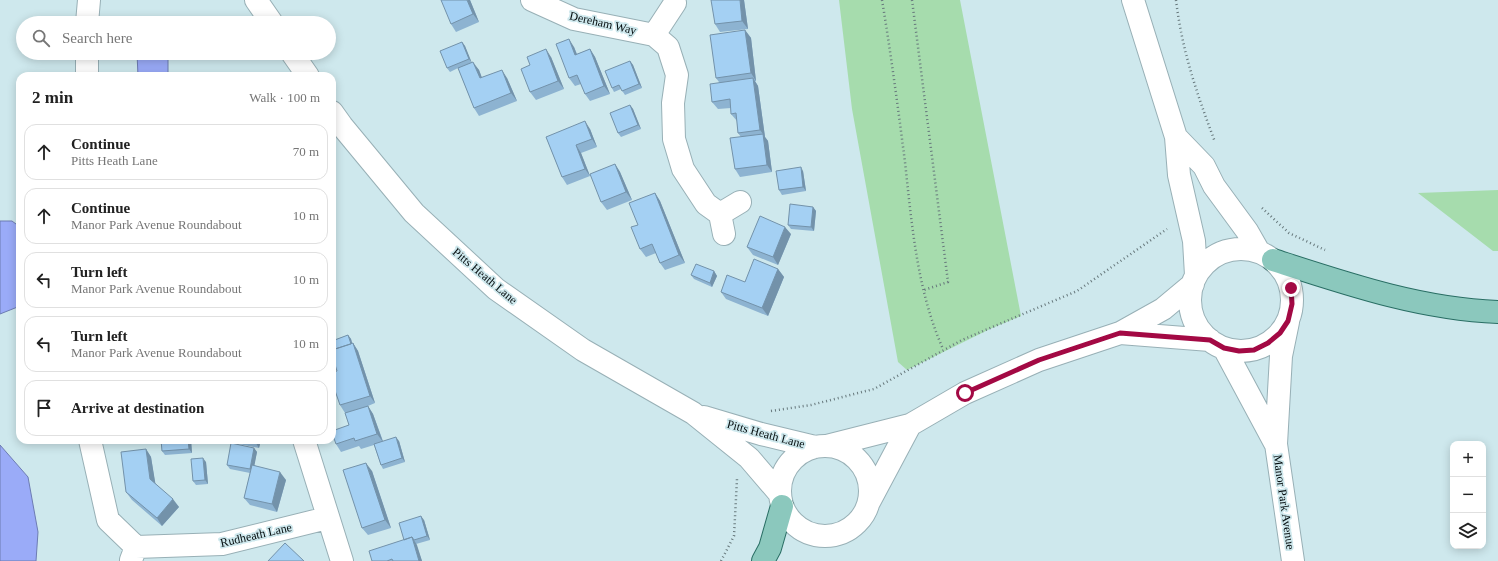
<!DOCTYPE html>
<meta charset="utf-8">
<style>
:root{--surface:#fff;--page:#f6f6f6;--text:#222;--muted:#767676;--line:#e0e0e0}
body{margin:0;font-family:Georgia,serif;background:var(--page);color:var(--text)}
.controls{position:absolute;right:12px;bottom:12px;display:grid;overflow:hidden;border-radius:8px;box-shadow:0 2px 10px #0003}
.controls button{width:36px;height:36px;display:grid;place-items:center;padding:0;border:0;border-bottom:1px solid var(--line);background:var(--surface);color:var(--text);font:20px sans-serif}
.stop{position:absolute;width:12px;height:12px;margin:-9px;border:3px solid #a30944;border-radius:50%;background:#fff}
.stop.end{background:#a30944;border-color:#fff;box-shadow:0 1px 4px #0008}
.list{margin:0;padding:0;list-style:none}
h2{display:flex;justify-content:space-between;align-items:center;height:52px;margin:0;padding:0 16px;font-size:17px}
h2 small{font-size:13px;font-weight:400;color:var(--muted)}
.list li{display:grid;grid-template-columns:26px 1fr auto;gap:12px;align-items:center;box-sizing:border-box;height:56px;margin:0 8px 8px;padding:0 8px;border:1px solid var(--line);border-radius:12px}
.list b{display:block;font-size:15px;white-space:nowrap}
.list p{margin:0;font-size:13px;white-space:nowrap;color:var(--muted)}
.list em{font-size:13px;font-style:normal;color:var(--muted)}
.icon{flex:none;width:22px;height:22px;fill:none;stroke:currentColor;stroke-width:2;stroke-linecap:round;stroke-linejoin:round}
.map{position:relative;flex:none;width:1498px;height:561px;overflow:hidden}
.search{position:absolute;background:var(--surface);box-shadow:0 2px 10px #0003;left:16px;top:16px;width:320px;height:44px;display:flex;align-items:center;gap:10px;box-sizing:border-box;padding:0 14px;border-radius:22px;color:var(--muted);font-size:15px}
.panel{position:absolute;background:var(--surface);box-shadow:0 2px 10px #0003;left:16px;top:72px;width:320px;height:372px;border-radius:12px}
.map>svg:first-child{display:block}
</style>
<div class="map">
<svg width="1498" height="561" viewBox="0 0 1498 561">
<rect width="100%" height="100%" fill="#cee8ed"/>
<path fill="#a6dcad" d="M839,0H960L1021,316L990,329L907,370L898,362L852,109Z
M1498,190V251H1493L1418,193Z"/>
<path fill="#9aabf8" stroke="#6d7cb2" d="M137,53H168V76H138Z
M0,221H12L20,227V306L0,314Z
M0,445L28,477L38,532L36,561H0Z"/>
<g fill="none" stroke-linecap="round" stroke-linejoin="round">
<defs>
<path id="minor" d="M256,0L272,23
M532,0L574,19L654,35L668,47L677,75L673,103L674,139L683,169L706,204L720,214
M1133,0L1176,137L1179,175L1194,241L1196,275
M87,23L89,0
M654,35L675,3
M292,53L308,76
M87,76V53
M332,112L342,126L414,213L496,289L583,350L693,413L749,458L779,493
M1176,137L1204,166L1214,186L1247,231L1259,252
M724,234L720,214L740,202
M1190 300a51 51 0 1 1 102 0a51 51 0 1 1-102 0Z
M1288,322L1281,356L1276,444L1293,561
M1120,333L1210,340
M1224,348L1275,443
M704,417L761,434L815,447
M90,440L108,520L136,547L131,560
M304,440L342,561
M780 491a45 45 0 1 1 90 0a45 45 0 1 1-90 0Z
M827,446L910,425L965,393L1039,360L1120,333L1163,309L1193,284
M869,502L910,425
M136,547L222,544L327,518"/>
<path id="major" d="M1273,260C1347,284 1420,309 1498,312
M763,561L770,548L782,506"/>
</defs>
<use href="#minor" stroke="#98b0b6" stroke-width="24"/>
<use href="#major" stroke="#296e64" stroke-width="24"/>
<path stroke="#67787c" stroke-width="2.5" stroke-dasharray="1 3" stroke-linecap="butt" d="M882,0C891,54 898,108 905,162C912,226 917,290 943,349
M912,0L948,282L924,290
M1176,0C1182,51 1197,94 1215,142
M196,76L198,75
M1262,208L1289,233L1325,250
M771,411L811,405L874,389L962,340L1077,291L1167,229
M721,561L734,536L737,479"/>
<use href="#minor" stroke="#fff" stroke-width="22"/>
<use href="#major" stroke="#8bc8bd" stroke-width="22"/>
</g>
<path fill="#8db3d1" d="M470,0L479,22L456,32L451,24Z
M744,0L748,29L720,32L715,24Z
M745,30L751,38L756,81H755L758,86L765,137L768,141L772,172L740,177L735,169L741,137L738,133L737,121L731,114V108L718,109L712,102L719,82L716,78Z
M462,42L465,46L471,62L479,70L482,78H507L517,101L479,116L474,108L458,68L450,72L447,68Z
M574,47L577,54L590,49L595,57L610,94L590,101L585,94L581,84L575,86L569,78Z
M551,57L564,89L536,100L530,92Z
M630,61L633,65L642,88L625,95L621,89L614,92L612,88Z
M630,105L633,109L641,129L621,137L618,133Z
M590,129L597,147L581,153L590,176L567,185L562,177L546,137Z
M615,164L620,172L632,200L607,210L601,202Z
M803,171L806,191L782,195L779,190Z
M655,193L660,201L685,263L665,270L660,263L656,253L646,257L640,249L638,225Z
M813,207L816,211L814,231L791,229L788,225Z
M791,234L778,265L753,255L747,247Z
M778,269L784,277L768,316L726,299L721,292Z
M714,271L717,276L712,287L694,279L691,275Z
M348,335L351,339L352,343H353L358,351L375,403L368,406L373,414L383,441H399L405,462L383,469L381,465L374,445L361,449L359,446L341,452L336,444L349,425L345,413L340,405L337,371L333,357H332V341Z
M161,440H191L192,453L165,455L162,451Z
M232,440H261L259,448L234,443Z
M254,448L257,452L254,465L286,480L277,512L250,505L244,498L250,473L230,469L227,465Z
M146,449L151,457L155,483L179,507L162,526L132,500L126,492Z
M206,462L208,484L196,485L193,481Z
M372,471L391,528L368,535L362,528Z
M424,520L430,540L416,544L422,561H372L404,540Z"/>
<path fill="#7392aa" d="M467,0H470L479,22L473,14Z
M740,0H744L748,29L742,21Z
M745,30L751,38L756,81L751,73Z
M569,39L574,47L580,63L575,55Z
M462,42L465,46L472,63L469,59Z
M546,49L551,57L564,89L558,81Z
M590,49L595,57L610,94L604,86Z
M630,61L633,65L642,88L639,84Z
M473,62L479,70L485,86L480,78Z
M502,70L507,78L517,101L511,93Z
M753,78L758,86L765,137L768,141L772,172L767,165L763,134L760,130Z
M630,105L633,109L641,129L638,125Z
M585,121L590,129L597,147L592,139Z
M576,145L581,153L590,176L585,169Z
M615,164L620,172L632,200L626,192Z
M801,167L803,171L806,191L803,187Z
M655,193L660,201L685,263L679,255Z
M813,207L816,211L814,231L811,227Z
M785,227L791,234L778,265L773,257Z
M778,269L784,277L768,316L762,308Z
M714,271L717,276L712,287L710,283Z
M348,335L351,339L354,350L352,346Z
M353,343L358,351L375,403L370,396Z
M368,406L373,414L383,442L377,434Z
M396,437L399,441L405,462L402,458Z
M188,440H191L192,453L189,449Z
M254,440H261L259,448Z
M254,448L257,452L253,473L250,469Z
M146,449L151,457L156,487L150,479Z
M203,458L206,462L208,484L205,480Z
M366,463L372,471L391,528L385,520Z
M280,472L286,480L277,512L272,504Z
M173,499L179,507L162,526L157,518Z
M421,516L424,520L430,540L427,536Z
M412,537L417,545L422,561H419Z"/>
<path fill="#a4d0f3" stroke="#7392aa" d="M441,0H467L473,14L451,24Z
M711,0H740L742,21L715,24Z
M745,30L751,73L716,78L710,35Z
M569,39L575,55L590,49L604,86L585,94L577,75L569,78L556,44Z
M462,42L469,59L447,68L440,51Z
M546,49L558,81L530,92L521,69L530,65L527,57Z
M630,61L639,84L622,91L619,85L612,88L605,71Z
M473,62L480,78L502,70L511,93L474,108L458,68Z
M753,78L760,130L738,133L736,113L731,114L730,99L712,102L710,84Z
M630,105L638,125L618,133L610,113Z
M585,121L592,139L576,145L585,169L562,177L546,137Z
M763,134L767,165L735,169L730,138Z
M615,164L626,192L601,202L590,174Z
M801,167L803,187L779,190L776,171Z
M655,193L679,255L660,263L652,244L640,249L631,227L638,225L629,203Z
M790,204L813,207L811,227L788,225Z
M760,216L785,227L773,257L747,247Z
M754,259L778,269L762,308L721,292L727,275L745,282Z
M696,264L714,271L710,283L691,275Z
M348,335L351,344L332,350V341Z
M353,343L370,396L340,405L332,382V373L337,371L332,355V350Z
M368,406L377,434L355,441L354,438L336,444L332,433V431L349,425L345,413Z
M396,437L402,458L381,465L374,444Z
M161,440H188L189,449L162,451Z
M231,443L254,448L250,469L227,465Z
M146,449L150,479L173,499L157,518L126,492L121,452Z
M203,458L205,480L193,481L191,459Z
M366,463L385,520L362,528L343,470Z
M252,465L280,472L272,504L244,498Z
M421,516L427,536L414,540L412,537L404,540L399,523Z
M412,537L419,561H393L392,559L387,561H372L369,551Z
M285,543L304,561H268Z"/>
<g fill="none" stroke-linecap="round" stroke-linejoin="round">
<path stroke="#a30944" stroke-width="5" d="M965,393L1039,360L1120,333L1210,340L1224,348L1239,351L1254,350L1268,343L1280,333L1288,321L1292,304L1291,288"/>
</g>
<g text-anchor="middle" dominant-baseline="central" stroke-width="3.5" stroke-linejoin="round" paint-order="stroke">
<g font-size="12" fill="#050d0f" stroke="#cee8ed">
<text transform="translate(603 23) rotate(13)">Dereham Way</text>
<text transform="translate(485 276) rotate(40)">Pitts Heath Lane</text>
<text transform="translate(766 434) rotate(15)">Pitts Heath Lane</text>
<text transform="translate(1284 502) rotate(82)">Manor Park Avenue</text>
<text transform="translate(256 535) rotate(-13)">Rudheath Lane</text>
</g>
</g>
</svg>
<div class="controls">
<button>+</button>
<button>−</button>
<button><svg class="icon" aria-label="layers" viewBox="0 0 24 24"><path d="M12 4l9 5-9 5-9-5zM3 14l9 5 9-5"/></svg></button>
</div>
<div class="stop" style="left:965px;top:393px"></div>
<div class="stop end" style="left:1291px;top:288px"></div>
<div class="search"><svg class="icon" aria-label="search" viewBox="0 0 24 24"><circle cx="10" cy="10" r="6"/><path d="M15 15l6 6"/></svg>Search here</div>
<section class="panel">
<h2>2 min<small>Walk · 100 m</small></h2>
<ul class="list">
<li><svg class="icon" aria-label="ahead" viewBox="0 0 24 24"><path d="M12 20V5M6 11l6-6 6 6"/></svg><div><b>Continue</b><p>Pitts Heath Lane</p></div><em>70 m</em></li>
<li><svg class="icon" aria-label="ahead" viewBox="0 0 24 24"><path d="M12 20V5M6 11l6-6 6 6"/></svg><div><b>Continue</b><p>Manor Park Avenue Roundabout</p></div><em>10 m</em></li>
<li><svg class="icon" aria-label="left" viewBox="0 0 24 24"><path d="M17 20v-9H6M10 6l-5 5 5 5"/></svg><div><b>Turn left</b><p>Manor Park Avenue Roundabout</p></div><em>10 m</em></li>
<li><svg class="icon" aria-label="left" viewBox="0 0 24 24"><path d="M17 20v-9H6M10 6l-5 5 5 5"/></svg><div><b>Turn left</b><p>Manor Park Avenue Roundabout</p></div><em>10 m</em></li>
<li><svg class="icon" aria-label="arrive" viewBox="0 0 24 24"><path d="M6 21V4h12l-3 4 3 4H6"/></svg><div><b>Arrive at destination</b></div></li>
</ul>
</section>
</div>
